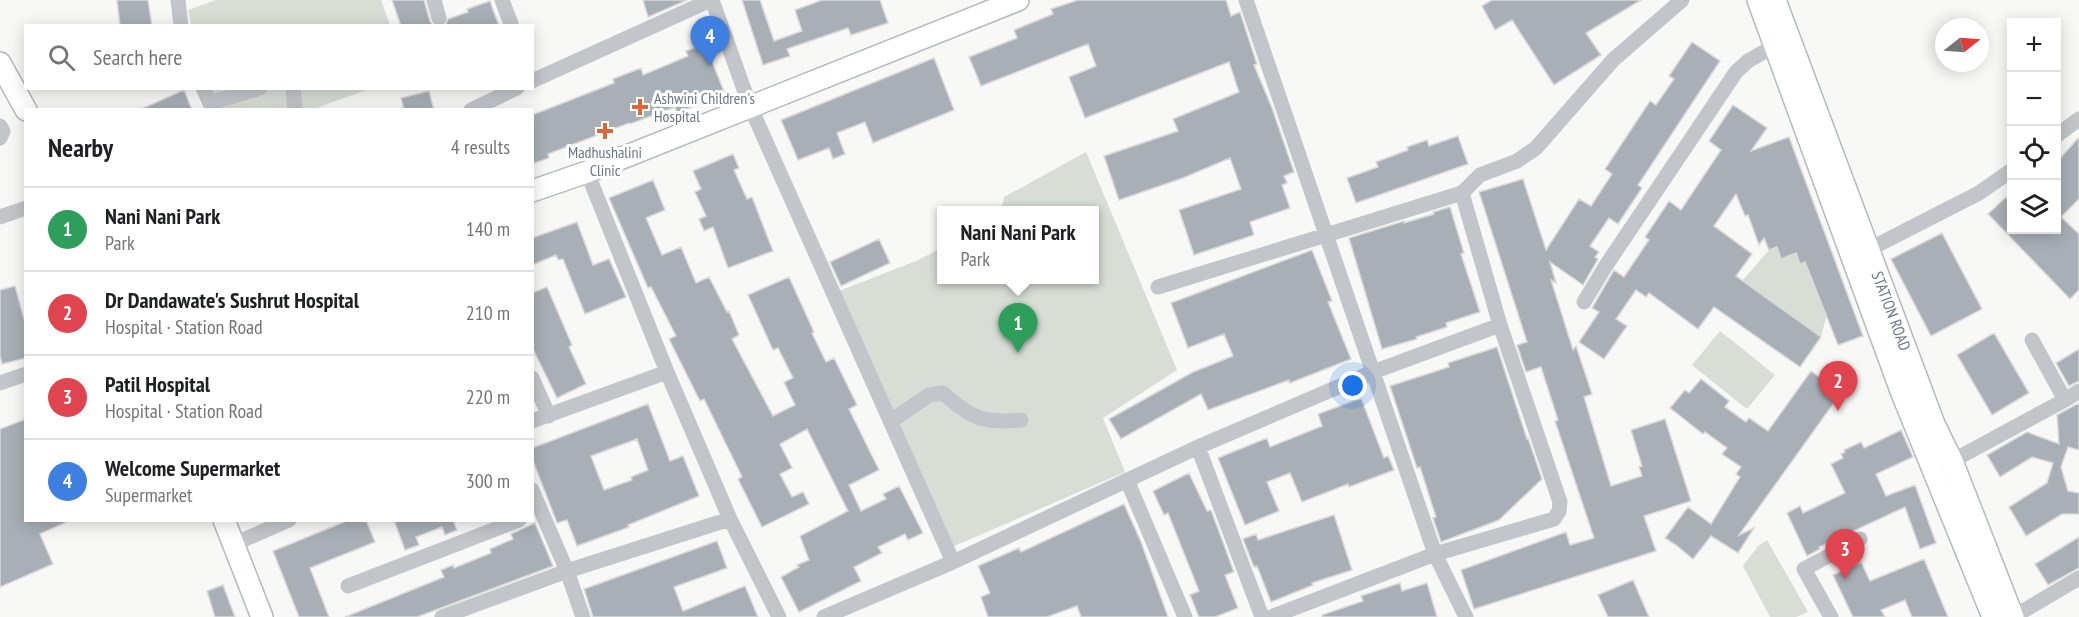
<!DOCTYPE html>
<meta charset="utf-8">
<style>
:root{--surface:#fff;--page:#f6f6f6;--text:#202124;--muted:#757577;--line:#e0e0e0;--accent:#da6935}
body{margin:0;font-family:"PT Sans Narrow",sans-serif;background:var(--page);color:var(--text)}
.controls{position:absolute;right:18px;top:18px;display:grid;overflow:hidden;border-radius:0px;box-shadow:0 3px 15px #0003}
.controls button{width:54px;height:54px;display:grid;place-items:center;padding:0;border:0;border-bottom:2px solid var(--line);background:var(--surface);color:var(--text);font:30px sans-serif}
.compass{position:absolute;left:1935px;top:18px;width:54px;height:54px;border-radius:50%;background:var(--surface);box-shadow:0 3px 15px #0003;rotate:73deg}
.you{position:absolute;left:1353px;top:386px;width:21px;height:21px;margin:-15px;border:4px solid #fff;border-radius:50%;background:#1a73e8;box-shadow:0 0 0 9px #1a73e833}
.badge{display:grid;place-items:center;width:39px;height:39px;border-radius:50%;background:var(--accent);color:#fff;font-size:20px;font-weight:700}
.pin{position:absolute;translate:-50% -50px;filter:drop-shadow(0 2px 3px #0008)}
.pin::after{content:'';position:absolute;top:32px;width:21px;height:18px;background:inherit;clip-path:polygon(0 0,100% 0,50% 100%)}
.popup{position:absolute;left:937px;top:206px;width:162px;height:78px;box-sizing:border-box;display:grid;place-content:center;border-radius:0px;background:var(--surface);filter:drop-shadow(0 2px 4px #0005);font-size:20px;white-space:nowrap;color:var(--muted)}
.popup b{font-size:22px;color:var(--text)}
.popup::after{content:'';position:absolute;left:50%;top:100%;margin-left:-12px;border:12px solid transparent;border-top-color:var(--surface)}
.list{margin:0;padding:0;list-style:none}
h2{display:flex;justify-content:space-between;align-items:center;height:78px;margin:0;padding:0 24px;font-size:26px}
h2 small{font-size:20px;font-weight:400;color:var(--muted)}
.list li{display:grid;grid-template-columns:39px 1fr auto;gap:18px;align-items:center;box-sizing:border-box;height:84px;padding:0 24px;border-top:2px solid var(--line)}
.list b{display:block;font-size:22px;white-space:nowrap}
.list p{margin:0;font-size:20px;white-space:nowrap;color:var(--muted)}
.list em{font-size:20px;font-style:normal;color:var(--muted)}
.icon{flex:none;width:33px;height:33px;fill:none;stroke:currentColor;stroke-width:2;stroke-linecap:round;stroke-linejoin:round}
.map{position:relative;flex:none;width:2079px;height:617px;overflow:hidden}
.search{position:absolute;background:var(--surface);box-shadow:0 3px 15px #0003;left:24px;top:24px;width:510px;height:66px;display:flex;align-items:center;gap:15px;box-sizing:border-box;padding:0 21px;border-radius:0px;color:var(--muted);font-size:22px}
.panel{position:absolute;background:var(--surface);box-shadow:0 3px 15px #0003;left:24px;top:108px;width:510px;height:414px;border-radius:0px}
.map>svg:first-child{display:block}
</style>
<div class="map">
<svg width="2079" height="617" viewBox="0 0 2079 617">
<rect width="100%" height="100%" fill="#f8f9f6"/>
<path fill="#d8ddd6" d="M216,0H381L390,25H191L188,10Z
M210,89H369L311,110L220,109Z
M1086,152L1177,370L1103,418L1125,472L952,547L839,291L916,261L941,248L942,280H1094V210H1001L1004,197Z
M1777,247L1781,259L1796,253L1800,264L1805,262L1813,285L1825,281L1827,314L1821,337L1742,281L1769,250Z
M1720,331L1775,375L1747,409L1692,365Z
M1767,540L1808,612L1796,617H1770L1743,566L1758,546Z"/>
<path fill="#a8afb6" stroke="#dadad8" stroke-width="1.5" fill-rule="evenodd" d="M117,0H148L152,26H120Z
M392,0H424L430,21L433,26H401Z
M643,0H687L648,17Z
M742,0H760L774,41L802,31L795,10L822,0H880L888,23L851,35L848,28L787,49L790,56L763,65Z
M1078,0H1226L1231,16L1240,12L1257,64L1254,65L1272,108L1294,172L1284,176L1287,183L1282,185L1290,208L1250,222L1254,235L1194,255L1179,210L1241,189L1230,158L1183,178L1119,200L1104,156L1178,131L1173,119L1239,92L1229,62L1085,118L1069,77L1096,66L1088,44L981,86L969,57L1017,38L1014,30L1053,14L1051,9Z
M1492,0H1641L1586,33L1601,55L1554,85L1512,20L1495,30L1482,6Z
M490,1L499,26H445L448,19L468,12L467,9Z
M1692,42L1720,61L1638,185L1642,188L1618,224L1609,218L1590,246L1599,252L1595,257L1598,259L1583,285L1550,262L1556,283L1551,280L1573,350L1576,346L1592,394L1584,397L1611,486L1642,476L1639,467L1642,466L1631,430L1665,419L1691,501L1644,516L1656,551L1474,609L1461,570L1566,532L1570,545L1594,538L1555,421L1558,420L1541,367L1526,372L1517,345L1527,342L1479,192L1523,179L1546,250L1579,199L1591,206L1612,174L1605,169L1650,101L1656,105L1674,79L1669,76Z
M705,44L725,94L677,113L675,107L630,124L629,123L548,154L549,158L532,164V115L614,83L613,79L641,68L643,75L688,56L686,51Z
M934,58L954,110L873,143L865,122L837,133L845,154L833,159L829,148L798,160L781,120Z
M184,90L192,110H139Z
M429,91L434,110H404L401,98Z
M1733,105L1767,128L1751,151L1789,137L1863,336L1838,345L1805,262L1800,264L1796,253L1781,259L1777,247L1769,250L1764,238L1759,245L1748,215L1745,216L1736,194L1714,226L1752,254L1736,276L1821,337L1800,367L1714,307L1698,329L1649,293L1646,297L1636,290L1616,319L1627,326L1604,359L1579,342L1599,312L1592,308L1614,270L1624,277L1649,240L1645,237L1669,201L1681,210L1721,150L1709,141Z
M1458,136L1468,164L1356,203L1347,178L1378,167L1376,162L1408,150L1407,147L1427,140L1429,146Z
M2079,137V199L2061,217L2079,234V290L2070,299L1988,214L2006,197L2012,203V230H2056V163Z
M733,154L739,168L734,170L747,199L752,197L773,251L728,268L713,227L704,231L699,219L706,216L695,192L701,189L693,171Z
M653,180L665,210L646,218L662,255L681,247L696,283L709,277L727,312L729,311L739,335L732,339L773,416L795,405L784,382L793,378L778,348L773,350L748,295L789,277L814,332L812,333L826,362L834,358L857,405L849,409L879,470L849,485L861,511L886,499L883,494L899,486L923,533L908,540L905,534L878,547L882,553L854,567L861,581L799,612L781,577L799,567L797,565L809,560L800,536L848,511L807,429L780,444L792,468L780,474L792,497L803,492L809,504L762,527L738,479L742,477L725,442L704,399L700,401L669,339L676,336L651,287L648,288L609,198Z
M1450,207L1464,253L1461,254L1480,312L1446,323L1447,327L1416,337L1417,339L1382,349L1349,238L1404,221V223L1434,214L1433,212Z
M577,222L593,265L609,259L626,297L585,314L563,259L558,260L556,255L532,265V238Z
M1942,233L1982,309L1931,336L1891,259Z
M879,239L890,263L841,286L830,262Z
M1312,250L1332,301L1328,302L1351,359L1290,383L1289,380L1208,410L1201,394L1121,439L1109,419L1193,372L1233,356L1224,334L1188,348L1171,303Z
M15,286L26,326V358L2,364L0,356V290Z
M547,287L572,345L569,347L586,384L557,398L532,347V293Z
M1994,333L2029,393L1992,415L1957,355Z
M1497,347L1527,439L1528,438L1542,479L1499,520L1441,542L1433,518L1436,517L1420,467L1417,468L1390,386L1449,367L1448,363Z
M2079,349V381L2069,386L2056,363Z
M1811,371L1841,393L1739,535L1754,528L1738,553L1711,536L1693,559L1676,545L1665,538L1688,507L1711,524L1740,477L1736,474L1741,467L1722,454L1727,448L1705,432L1703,434L1670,408L1685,390L1689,393L1701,379L1729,401L1725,407L1746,422L1749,418L1768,431Z
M1361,398L1384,458L1388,456L1394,470L1349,487L1348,484L1302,502L1290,473L1267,482L1279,511L1245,525L1218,458L1267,438L1270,447L1322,426L1318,414Z
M2079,403V450L2068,447L2061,467L2068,491L2079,493V514H2062L2026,536L2009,507L2047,483L2053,463L2032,457L2000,477L1987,455L2027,432L2059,444L2057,415Z
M648,404L670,461L683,456L699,496L628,525L629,527L577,546L567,520L557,523L532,458V448ZM637,439L648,470L631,477L632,480L604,490L591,456Z
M26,419V520H71L40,534L53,564L0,587V429Z
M1901,430L1913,457L1876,474L1886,496L1915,485L1936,543L1920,549L1905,507L1819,547L1820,549L1807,556L1787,513L1800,506L1803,513L1845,493L1831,464L1843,458L1841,454L1845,452L1844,450L1861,442L1864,448Z
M1189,473L1207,511L1211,510L1234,572L1225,575L1238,608L1215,617H1199L1190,595L1199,591L1168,513L1164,515L1153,491Z
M1124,504L1141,542L1168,617H1081L1077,606L1047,617H988L981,597L990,593L978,566L1019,548L1021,552Z
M1334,515L1352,570L1312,583L1313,585L1271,602L1257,566L1255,567L1253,565L1243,539L1256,534L1258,540Z
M349,520H366L375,542L310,568L329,617H299L273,551Z
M394,520H456L454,523L457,530L445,535L442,527L416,537L419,545L405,550Z
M535,523L553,566L417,617H345L444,577L441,570L453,565L454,568L491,553L490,549L513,539L511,534Z
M2079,537V568L2048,585L2035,564Z
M717,541L727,568L674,587L683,611L745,586L758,617H593L584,589Z
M1924,559L1948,617H1912L1905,600L1881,610L1885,617H1853L1833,575L1861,562L1870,581Z
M1633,580L1649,617H1608L1598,595Z
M1400,583L1402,591L1427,583L1437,617H1322V615L1363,601L1361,596Z
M223,585L235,617H215L207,591Z"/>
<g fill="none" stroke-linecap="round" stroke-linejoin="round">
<defs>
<g id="secondary">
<path d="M1758,0L1901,391L1993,617"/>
<path id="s1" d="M1775,0L1934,424L1952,461L2013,617"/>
<path d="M0,63L26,110"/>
<path d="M532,191L587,172L1018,0"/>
<path d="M224,520L262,617"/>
</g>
</defs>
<use href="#secondary" stroke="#b4b9be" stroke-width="24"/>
<path stroke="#c2c5c9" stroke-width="15" d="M178,0L181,26
M434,0L439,18
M502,0L511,24
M712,0L750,106L953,562L1198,447L1373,372L1500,325L1560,502L1559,511L1554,519L1435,554L1271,617
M1246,0L1435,554L1466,617
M532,81L711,0
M203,88L213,110
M293,88L295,110
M210,103L260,88
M471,110L517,88
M0,126L3,131L0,138
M2056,136L2079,119
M587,172L667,372L730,519L779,617
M1462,193L1480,175L1517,161L1536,148L1613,60L1682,0
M0,217L26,208
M1860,254L1979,193L2012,170
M1158,287L1462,193L1500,325
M1584,302L1605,267L1736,72L1748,61L1783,41
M532,378L549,416
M0,383L26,374
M2065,400L2079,391
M532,421L667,372
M891,421L929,395L943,393C971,418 983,424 1021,420
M1198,447L1262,617
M1952,461L2065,400L2032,340
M1127,480L1185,617
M532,490L567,571L583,617
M234,544L289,520
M348,586L519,520
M442,617L567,571L730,519
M824,617L953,562
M1831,617L1804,569L1860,539
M2013,617L2079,578"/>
<use href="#secondary" stroke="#fff" stroke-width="21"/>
</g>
<g fill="#da6935" stroke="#fff" stroke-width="2">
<path d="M637 98h6v6h6v6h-6v6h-6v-6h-6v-6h6z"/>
<path d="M602 122h6v6h6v6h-6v6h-6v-6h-6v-6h6z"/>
</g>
<g text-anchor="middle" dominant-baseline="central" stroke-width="6" stroke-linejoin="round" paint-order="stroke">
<g font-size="16" fill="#697686" stroke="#fff" text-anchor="start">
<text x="654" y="98">Ashwini Children's<tspan x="654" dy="18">Hospital</tspan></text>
<text x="605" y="152" text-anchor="middle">Madhushalini<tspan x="605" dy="18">Clinic</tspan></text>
</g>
<g font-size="16" fill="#697686" stroke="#fff">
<text stroke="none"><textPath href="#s1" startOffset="332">STATION ROAD</textPath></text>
</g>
</g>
</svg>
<div class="controls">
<button>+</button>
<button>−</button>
<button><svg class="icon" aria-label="locate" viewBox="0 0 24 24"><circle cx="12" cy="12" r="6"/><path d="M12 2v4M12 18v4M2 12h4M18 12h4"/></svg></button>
<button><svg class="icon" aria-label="layers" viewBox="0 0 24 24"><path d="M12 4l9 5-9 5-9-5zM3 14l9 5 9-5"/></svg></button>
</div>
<svg class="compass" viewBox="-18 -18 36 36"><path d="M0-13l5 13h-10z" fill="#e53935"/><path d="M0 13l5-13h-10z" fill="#757577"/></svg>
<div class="you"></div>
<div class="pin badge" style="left:1018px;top:353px;background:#2e9e5b">1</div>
<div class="popup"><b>Nani Nani Park</b>Park</div>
<div class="pin badge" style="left:1838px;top:411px;background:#e0444e">2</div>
<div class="pin badge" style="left:1845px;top:579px;background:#e0444e">3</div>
<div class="pin badge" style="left:710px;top:66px;background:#3f7fe0">4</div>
<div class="search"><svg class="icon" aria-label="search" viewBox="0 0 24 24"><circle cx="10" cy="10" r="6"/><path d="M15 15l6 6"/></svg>Search here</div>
<section class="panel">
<h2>Nearby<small>4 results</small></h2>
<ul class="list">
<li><span class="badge" style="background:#2e9e5b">1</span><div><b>Nani Nani Park</b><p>Park</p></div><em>140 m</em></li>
<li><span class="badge" style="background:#e0444e">2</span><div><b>Dr Dandawate's Sushrut Hospital</b><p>Hospital · Station Road</p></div><em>210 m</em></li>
<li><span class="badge" style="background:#e0444e">3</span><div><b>Patil Hospital</b><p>Hospital · Station Road</p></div><em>220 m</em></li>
<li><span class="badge" style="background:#3f7fe0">4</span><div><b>Welcome Supermarket</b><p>Supermarket</p></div><em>300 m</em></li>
</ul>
</section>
</div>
